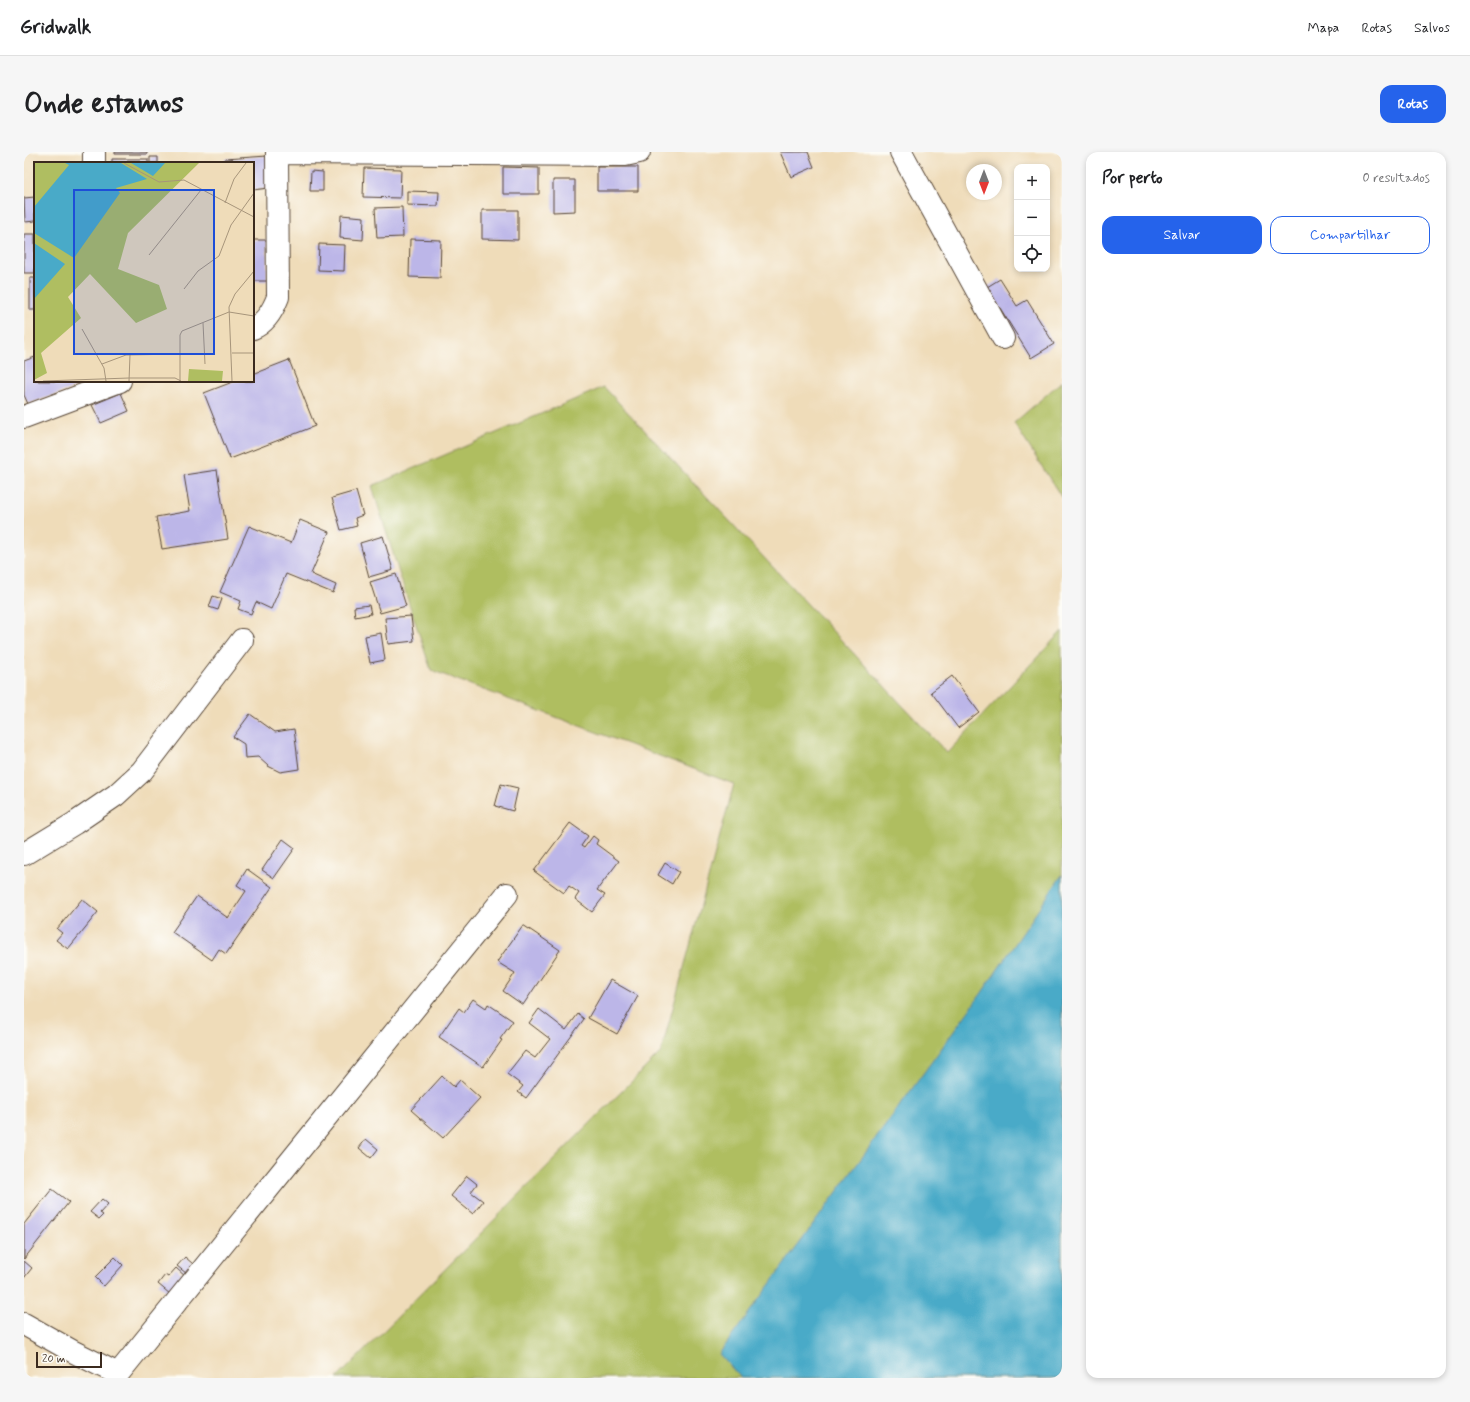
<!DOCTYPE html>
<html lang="pt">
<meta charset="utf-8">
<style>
:root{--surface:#fff;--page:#f6f6f6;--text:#202124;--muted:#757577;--line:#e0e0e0;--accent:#2563eb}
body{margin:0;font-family:Mynerve,sans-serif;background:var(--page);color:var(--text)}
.controls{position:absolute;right:12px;top:12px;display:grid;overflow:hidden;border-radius:8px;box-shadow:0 2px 6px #0003}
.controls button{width:36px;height:36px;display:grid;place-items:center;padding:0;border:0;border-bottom:1px solid var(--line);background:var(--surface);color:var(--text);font:20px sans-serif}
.compass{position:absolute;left:942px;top:12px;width:36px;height:36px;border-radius:50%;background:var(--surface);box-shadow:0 2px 6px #0003;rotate:180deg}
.scale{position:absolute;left:12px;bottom:10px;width:66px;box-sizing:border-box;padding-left:4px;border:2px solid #3b2a1e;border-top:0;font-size:11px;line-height:14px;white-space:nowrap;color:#3b2a1e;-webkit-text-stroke:3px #fdfcf7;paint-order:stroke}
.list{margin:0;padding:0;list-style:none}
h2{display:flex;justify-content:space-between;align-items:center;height:52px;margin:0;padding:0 16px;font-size:17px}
h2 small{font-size:13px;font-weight:400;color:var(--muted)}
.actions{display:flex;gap:8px;padding:12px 16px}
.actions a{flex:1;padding:9px 0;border:1px solid var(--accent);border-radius:12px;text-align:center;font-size:14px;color:var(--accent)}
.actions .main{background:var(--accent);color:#fff}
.icon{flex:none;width:22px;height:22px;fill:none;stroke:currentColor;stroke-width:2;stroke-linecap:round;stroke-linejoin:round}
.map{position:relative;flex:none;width:1038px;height:1226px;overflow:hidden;border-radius:12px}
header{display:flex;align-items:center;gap:24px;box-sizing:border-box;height:56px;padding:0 20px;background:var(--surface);border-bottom:1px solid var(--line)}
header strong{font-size:19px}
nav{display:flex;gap:22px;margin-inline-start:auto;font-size:14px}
.intro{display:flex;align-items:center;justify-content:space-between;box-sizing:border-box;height:96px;padding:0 24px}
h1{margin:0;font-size:28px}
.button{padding:10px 18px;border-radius:12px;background:var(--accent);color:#fff;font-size:14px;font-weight:700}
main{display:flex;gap:24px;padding:0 24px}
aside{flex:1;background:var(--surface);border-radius:12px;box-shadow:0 2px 6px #0003}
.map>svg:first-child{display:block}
</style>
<header>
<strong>Gridwalk</strong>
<nav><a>Mapa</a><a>Rotas</a><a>Salvos</a></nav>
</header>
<div class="intro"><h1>Onde estamos</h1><a class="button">Rotas</a></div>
<main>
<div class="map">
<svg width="1038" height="1226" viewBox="0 0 1038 1226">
<rect width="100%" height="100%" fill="#fdfcf7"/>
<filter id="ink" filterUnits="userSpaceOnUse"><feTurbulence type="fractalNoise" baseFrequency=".025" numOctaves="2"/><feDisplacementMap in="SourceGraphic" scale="8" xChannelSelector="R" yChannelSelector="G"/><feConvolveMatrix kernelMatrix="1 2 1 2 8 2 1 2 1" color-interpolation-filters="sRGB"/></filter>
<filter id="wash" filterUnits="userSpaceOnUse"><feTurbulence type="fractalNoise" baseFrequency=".012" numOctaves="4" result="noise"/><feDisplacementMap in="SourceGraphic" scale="16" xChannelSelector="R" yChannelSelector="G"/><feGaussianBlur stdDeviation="0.9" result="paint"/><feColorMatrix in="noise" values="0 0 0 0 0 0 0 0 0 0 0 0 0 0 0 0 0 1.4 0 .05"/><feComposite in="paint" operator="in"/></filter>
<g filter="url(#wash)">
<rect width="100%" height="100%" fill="#efdcb9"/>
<path fill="#afbe61" stroke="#757440" d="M1038,229V346L990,271Z
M580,235L923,601L1038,479V1226H313L637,900L710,632L407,518L376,424L348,334Z"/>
<path fill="#49aac8" stroke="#426a73" d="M1038,723V1226H717L695,1202L957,842Z"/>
<g id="blocks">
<path fill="#bcb6e8" d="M91,0H123V2H91Z
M756,0H784L790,15L767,25Z
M243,4L245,36L229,38V11H201V7Z
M126,5H134V11H126Z
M88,7H124V11H88Z
M479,15L515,16V42H479Z
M573,15H614V39H573Z
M340,16L377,17L376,46L339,45Z
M287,19L299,20V39H286Z
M529,28H551V59L529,60Z
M383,39L415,40L414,54L383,53Z
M11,45V69L1,70L0,46Z
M378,55L379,85L353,86L351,56Z
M458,58H494V88L458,87Z
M317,63L340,65L339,88L316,86Z
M0,82H11V121H0Z
M386,87L417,88L416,126L385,125Z
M229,88H243V129H229Z
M295,92L321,93L320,119L294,118Z
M6,126H11V158H6Z
M976,127L993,154L1003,148L1030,192L1007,206L963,135Z
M11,205V229H54L56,234L4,252L0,243V209Z
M265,208L291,274L206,307L180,241L211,229H229V222Z
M97,241L105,259L77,271L68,253Z
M193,318L204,387L138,397L132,365L166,359L160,323Z
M332,339L339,363L331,366L333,374L317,378L308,346Z
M276,368L305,380L287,422L312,433L309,441L262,422L247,457L232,450L227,462L214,457L217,449L196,440L225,374L267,391Z
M359,384L369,418L345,425L336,391Z
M372,422L382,454L356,461L346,430Z
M189,444L198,447L194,458L185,455Z
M345,453L347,462L331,465L330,455Z
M387,464L390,489L364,492L361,466Z
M357,481L361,508L346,511L341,484Z
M928,524L955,560L934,576L907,540Z
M226,562L251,580L270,577L275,617L256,620L244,614L234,605L221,606L220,592L209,585Z
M477,632L494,636L489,659L471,654Z
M546,671L564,684L557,694L560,696L569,684L574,688L572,692L595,709L573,738L581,743L568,760L551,747L555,741L545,734L540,741L510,719Z
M259,687L271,696L250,726L238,718Z
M641,711L655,720L648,732L634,723Z
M223,717L248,735L202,802L195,797L188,808L148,780L173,744L204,766L222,739L213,733Z
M58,747L74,760L44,797L32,788L38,781L33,777Z
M499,773L536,798L499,853L479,839L491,821L473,810Z
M586,828L614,844L593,882L564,866Z
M449,847L462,856L464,852L489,869L476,887L478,888L459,915L415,885L435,856L440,860Z
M515,857L542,878L554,862L560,867L502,946L494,940L499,934L483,922L501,899L511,906L526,887L505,871Z
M418,924L430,935L436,928L456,946L419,986L387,958Z
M342,987L354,997L347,1006L335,996Z
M443,1024L453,1032L447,1040L459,1049L449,1062L427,1044Z
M28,1037L45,1050L0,1107V1072Z
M78,1047L84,1052L76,1061L79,1063L75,1067L66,1060Z
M91,1105L99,1113L80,1134L71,1125Z
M161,1105L169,1112L162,1121L153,1114Z
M0,1109L8,1116L0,1126Z
M152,1116L162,1125L146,1142L134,1132L141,1123L144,1125Z"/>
</g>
</g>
<g filter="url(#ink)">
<use href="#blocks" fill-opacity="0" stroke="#564535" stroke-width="1"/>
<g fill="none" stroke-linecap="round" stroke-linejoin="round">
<defs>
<path id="minor" d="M70,0V11
M877,0L979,186
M253,1L601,3L615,0
M229,176C242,171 249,158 254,145L253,0
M0,265L96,229
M0,702L51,671L92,643L118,619L218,488
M0,1172L48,1199L94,1222L483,742"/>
</defs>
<use href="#minor" stroke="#564535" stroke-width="24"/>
<use href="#minor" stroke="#fff" stroke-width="22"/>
</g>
</g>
<g transform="translate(10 10)">
<rect width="220" height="220" fill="#efdcb9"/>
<path d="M0,1H165L94,71L84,107L125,123L133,147L102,161L56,112L34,135L47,156L7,191L13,211L0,218ZM155,207L189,209L188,219H154Z" fill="#afbe61"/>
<path d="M31,1H87L113,17L82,26L86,31L40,96L0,71V45L35,3ZM97,1H131L119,14ZM0,81L31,102L0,137Z" fill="#49aac8"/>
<path fill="none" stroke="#a7957b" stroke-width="1" d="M90,1L125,20L150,18L220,55M191,41L200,17L212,1M115,93L167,28M150,127L164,109L185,94L197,63L220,31M169,161L171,202M48,167L70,206L72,219M198,191H220M68,202L92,193L146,192M9,219L95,216H141L147,219M95,219L96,193M146,219V173L148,169L195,150L220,154M198,219L195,145L201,132L220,109"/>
<path fill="#1d4ed8" fill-opacity="0.15" stroke="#1d4ed8" stroke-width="2" d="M40,28H180V192H40Z"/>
<rect width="220" height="220" fill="none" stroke="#3b2a1e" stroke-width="2"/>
</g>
</svg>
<div class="controls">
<button>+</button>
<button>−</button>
<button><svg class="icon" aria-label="locate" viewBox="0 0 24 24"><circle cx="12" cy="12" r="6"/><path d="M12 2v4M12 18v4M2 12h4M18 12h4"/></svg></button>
</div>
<svg class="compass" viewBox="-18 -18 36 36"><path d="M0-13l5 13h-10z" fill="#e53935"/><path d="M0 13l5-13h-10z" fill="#757577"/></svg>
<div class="scale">20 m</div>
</div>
<aside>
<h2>Por perto<small>0 resultados</small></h2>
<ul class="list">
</ul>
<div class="actions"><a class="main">Salvar</a><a>Compartilhar</a></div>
</aside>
</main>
